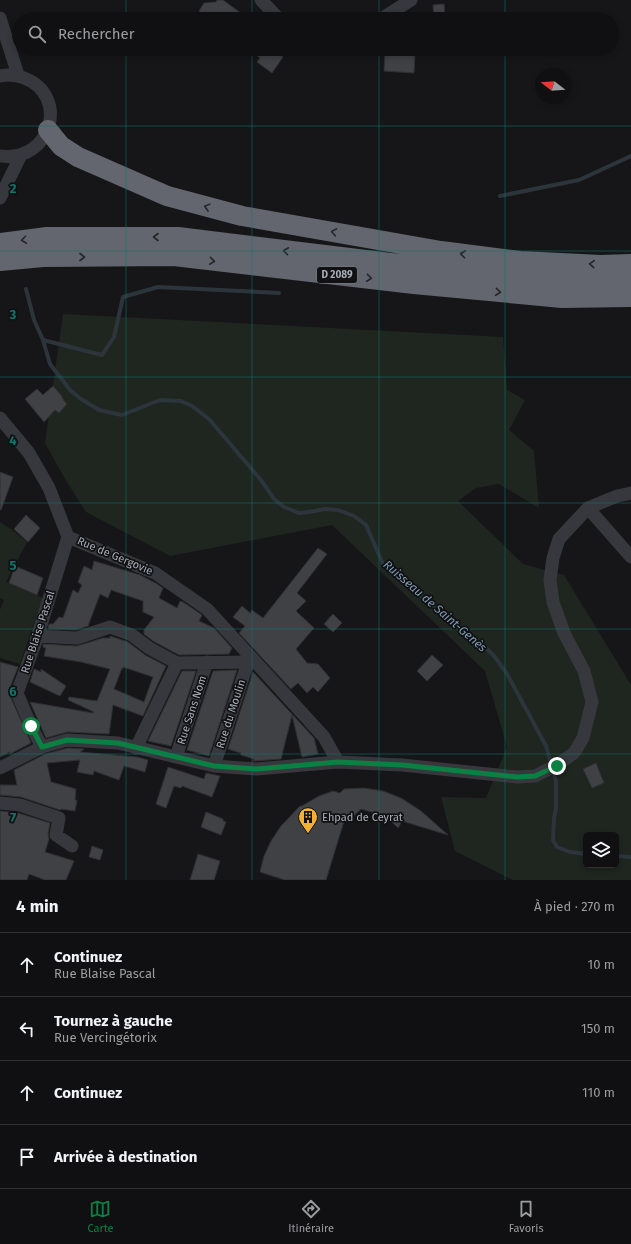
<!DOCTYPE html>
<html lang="fr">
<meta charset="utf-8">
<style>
:root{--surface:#101012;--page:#19191b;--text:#f1f3f6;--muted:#9c9d9f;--line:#303032;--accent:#0b8043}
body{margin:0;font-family:"Fira Sans",sans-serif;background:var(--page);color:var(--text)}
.controls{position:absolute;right:12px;bottom:12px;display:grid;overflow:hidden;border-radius:6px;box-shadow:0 2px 6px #0003}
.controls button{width:36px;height:36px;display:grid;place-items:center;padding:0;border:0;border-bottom:1px solid var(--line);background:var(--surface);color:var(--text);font:20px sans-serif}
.compass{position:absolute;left:535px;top:68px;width:36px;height:36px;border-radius:50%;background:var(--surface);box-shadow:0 2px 6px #0003;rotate:287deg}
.stop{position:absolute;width:12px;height:12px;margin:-9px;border:3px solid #0b8043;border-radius:50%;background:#fff}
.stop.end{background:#0b8043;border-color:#fff;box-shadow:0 1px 4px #0008}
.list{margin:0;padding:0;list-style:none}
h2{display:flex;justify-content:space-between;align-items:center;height:52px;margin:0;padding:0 16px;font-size:17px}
h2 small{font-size:13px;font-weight:400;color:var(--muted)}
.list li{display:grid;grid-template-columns:26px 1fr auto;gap:12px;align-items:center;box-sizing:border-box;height:64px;padding:0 16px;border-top:1px solid var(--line)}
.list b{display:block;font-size:15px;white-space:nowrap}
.list p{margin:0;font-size:13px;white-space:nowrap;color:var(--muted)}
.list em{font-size:13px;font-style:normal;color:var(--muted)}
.icon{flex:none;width:22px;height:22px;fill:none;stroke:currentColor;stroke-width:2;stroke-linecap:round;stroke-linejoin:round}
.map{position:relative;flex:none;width:631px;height:880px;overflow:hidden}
.search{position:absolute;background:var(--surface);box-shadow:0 2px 6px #0003;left:12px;right:12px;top:12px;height:44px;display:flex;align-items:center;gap:10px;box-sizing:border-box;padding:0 14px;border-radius:22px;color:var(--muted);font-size:15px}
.sheet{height:308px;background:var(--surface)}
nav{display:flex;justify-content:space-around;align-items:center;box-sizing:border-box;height:56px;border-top:1px solid var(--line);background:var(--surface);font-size:11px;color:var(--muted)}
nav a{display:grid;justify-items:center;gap:2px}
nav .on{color:var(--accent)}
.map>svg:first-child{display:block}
</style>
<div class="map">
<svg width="631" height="880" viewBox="0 0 631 880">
<rect width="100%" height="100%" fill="#161618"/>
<path fill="#1e261f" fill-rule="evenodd" d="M63,314L503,337L507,390L525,400L509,430L534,451L539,508L499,484L476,488L458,501L523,564L564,575L631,685V880H513L455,851L441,797L486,798L507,747L485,671L332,525L170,556L86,512L65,479L45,443ZM586,835H616V865H586Z
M0,522L11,529L27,542L6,582L43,598L20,664L0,658V610L4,600L0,598Z"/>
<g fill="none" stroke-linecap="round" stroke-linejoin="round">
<path stroke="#2c353c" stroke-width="4" d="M500,196L579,180L631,156
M26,289L34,320L43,340L50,364L70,390L81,399L99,410L122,415L160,400L181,401L192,406L209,419L261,480L274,499L284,507L299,513L309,512L325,509L338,510L354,516L366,525L383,564L446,617L483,645L495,657L507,674L546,746L556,781V809L554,818L553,840L557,847L570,852L586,854
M43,340L102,355L114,337L123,297L158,287L279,293
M616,856L631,857"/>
</g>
<path fill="#404145" stroke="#303034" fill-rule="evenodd" d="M217,0H223L249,19H208L199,11L204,3L216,2Z
M444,4L445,19H434L433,5Z
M247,49H272L283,57L272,73L257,62L260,58Z
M385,52L415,54L414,73L384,71Z
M53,386L61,395L64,401L67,404L59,413L55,410L44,422L25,399L37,389L43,395Z
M0,472L13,477L1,510H0Z
M26,515L40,528L28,542L14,529Z
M318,548L327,554L297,593L306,601L296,611L314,628L296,649L307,663L318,664L330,678L318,692L313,687L307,693L298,683L291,689L239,633L245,626L233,617L242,606L250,613L252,610L263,618Z
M94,561L140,575L157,584L163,588L159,598L177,608L180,601L183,602L202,615L199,621L214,628L232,648L229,654L179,655L153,641L144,634V630L154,617L143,612V601L111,590L108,598L100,594L88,626L76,630L48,629L49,624H53L59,617L63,618L73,590L78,593L82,585L78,582L84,566L92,570Z
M15,566L43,578L37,595L9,583Z
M333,614L342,623L333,632L324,624Z
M110,636L128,642L145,655L166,666L143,716L113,705L109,734L67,732L46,738L30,702L93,713L94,712L68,700L69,697L97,701L110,669L81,662L44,656L46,648L43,647V644L77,646L103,638H110ZM123,667L153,677L144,702L114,689L122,668L123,669Z
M432,655L443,665L427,681L417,671Z
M0,662L18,667L9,690L10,696L31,743L10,754V752L0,757Z
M34,669L41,672V669L66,686L60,696L30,682Z
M237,670L209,756L187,750L213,671Z
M182,671H196L171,746L148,741Z
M253,672L314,738L318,754L302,757L292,715L281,759L253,761L254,759L241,755V753L228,749Z
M68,748L84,749L80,752L137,757L148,760L145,772L124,766L119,780L94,771L93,775L77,772L80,760L47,763L51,782L76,789L75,800H77L75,811L61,809L60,810L21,797L0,795V785H17L14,770L45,754Z
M596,763L604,783L592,788L583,769Z
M168,767L204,779L206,773L220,776L212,797L182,786L181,788L174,786L166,808L156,804Z
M364,788L383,791L401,798L421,811L448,835L402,821L398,828L386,816L361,809L349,820L345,818L326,880H285L260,872L264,856L271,841L281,826L300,806H302L319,796L333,791L340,793L344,789Z
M0,811L18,813L50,823L48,834L49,839L45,852L74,861L66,880H45L29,874L27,880H0Z
M206,812L223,819V821L226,822L221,835L201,827Z
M92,846L103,850L100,860L89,857Z
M198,854L220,861L214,880H190Z"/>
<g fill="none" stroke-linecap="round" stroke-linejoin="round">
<path stroke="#37383d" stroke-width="13" d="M261,0L279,19
M0,18L18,75
M381,19L411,0
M0,76C8,74 16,75 24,78C70,95 52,163 0,156
M0,198L21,155
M0,418L29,453L49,488L68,537L155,573L207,609L324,737L338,762
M588,508L631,557
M37,636L77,638L110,627L132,635L149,648L177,663L255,662
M42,747L31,726L17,693L36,641L68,537
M136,748L177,663
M176,757L207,662
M214,766L248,662
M0,768L42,747L67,740L118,743L214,766L257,769L338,762L402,765L517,777L535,776L557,765L574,753L583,738L592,702L584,671L564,633L553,602L550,580L553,558L559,539L588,508L617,496L631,493
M0,803L20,805L59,818L56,835L72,846"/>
<path stroke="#63666e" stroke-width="20" d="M48,130L61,146L78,157L167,196L242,216L441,251L520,261L601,265L631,264
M0,243L47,237H178L407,265L564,280L631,279
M0,261L43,257L174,256L414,284L562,298L631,297"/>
</g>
<defs><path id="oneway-chevron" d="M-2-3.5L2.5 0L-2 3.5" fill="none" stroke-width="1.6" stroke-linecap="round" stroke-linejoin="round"/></defs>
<g stroke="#26262a">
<use href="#oneway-chevron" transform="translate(207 207) rotate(-165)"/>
<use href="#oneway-chevron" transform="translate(334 232) rotate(-170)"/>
<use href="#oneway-chevron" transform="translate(156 237) rotate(-180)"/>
<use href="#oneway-chevron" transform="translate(24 240) rotate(173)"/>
<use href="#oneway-chevron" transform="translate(286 251) rotate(-173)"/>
<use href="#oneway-chevron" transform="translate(463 254) rotate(-173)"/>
<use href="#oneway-chevron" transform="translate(82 257)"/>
<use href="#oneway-chevron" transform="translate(212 261) rotate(6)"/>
<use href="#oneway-chevron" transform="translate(592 264) rotate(-177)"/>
<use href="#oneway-chevron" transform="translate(369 278) rotate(6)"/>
<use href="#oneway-chevron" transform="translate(498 292) rotate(6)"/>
</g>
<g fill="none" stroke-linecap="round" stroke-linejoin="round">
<path stroke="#0b8043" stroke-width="5" d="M31,726L42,747L67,740L118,743L214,766L257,769L338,762L402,765L517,777L535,776L557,766"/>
</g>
<path fill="none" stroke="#0f766e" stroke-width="1" stroke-opacity="0.55" d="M126,0V19M252,0V19M379,0V19M505,0V19M126,49V880M252,49V880M379,49V880M505,49V880M0,126H631M0,251H631M0,377H631M0,503H631M0,629H631M0,754H631"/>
<defs>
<symbol id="building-pin" viewBox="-11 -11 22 30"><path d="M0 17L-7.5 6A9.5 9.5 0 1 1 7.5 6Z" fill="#f2b134" stroke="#111113"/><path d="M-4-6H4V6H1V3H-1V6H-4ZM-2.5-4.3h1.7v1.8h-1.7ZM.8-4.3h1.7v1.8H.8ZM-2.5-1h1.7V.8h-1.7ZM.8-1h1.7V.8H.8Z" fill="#111"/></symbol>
</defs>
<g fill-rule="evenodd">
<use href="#building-pin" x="297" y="806" width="22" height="30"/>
</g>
<g text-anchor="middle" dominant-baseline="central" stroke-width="3.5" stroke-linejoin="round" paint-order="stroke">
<rect fill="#111113" stroke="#7b7e86" stroke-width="1" x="317" y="267" width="40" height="16" rx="3"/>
<g font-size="10" font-weight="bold" fill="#a8adb8">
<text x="337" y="275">D 2089</text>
</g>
<g font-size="11" fill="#a8adb8" stroke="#111113">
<text transform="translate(115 556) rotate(23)">Rue de Gergovie</text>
<text transform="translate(38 632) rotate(-72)">Rue Blaise Pascal</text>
<text transform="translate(192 710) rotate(-72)">Rue Sans Nom</text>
<text transform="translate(231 714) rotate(-72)">Rue du Moulin</text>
</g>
<g font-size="11" fill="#a8adb8" stroke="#111113" text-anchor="start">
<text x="322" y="817">Ehpad de Ceyrat</text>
</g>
<g font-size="12" font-style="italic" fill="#7f9bb3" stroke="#111113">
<text transform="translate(435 606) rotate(41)">Ruisseau de Saint-Genès</text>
</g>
</g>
<g font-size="13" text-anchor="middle" font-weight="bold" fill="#0f766e" stroke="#111113" stroke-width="3.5" stroke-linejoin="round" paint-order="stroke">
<text x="13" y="193">2</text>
<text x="13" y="319">3</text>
<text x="13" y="445">4</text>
<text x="13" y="570">5</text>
<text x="13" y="696">6</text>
<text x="13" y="822">7</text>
</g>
</svg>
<div class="controls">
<button><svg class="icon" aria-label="layers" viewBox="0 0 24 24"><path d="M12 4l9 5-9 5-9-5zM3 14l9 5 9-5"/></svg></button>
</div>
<svg class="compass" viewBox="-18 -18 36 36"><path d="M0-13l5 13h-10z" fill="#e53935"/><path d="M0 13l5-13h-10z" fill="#9c9d9f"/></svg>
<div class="stop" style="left:31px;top:726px"></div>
<div class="stop end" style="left:557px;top:766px"></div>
<div class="search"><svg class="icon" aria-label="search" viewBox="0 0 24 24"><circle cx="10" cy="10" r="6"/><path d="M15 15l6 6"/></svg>Rechercher</div>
</div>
<section class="sheet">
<h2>4 min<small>À pied · 270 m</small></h2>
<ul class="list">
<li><svg class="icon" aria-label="ahead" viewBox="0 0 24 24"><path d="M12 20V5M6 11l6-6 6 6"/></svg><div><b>Continuez</b><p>Rue Blaise Pascal</p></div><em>10 m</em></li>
<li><svg class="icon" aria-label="left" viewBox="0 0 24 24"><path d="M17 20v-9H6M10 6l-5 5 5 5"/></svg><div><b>Tournez à gauche</b><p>Rue Vercingétorix</p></div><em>150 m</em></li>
<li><svg class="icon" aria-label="ahead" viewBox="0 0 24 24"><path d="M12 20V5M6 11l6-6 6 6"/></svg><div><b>Continuez</b></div><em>110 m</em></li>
<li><svg class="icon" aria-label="arrive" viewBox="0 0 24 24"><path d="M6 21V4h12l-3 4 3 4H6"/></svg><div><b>Arrivée à destination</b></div></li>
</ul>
</section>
<nav>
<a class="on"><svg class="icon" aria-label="map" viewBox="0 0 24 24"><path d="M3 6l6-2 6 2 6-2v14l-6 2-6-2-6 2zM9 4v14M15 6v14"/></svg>Carte</a>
<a><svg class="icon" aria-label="directions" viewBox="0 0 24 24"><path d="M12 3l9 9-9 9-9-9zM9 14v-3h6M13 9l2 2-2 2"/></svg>Itinéraire</a>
<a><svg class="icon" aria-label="saved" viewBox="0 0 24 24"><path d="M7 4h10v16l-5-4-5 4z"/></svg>Favoris</a>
</nav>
